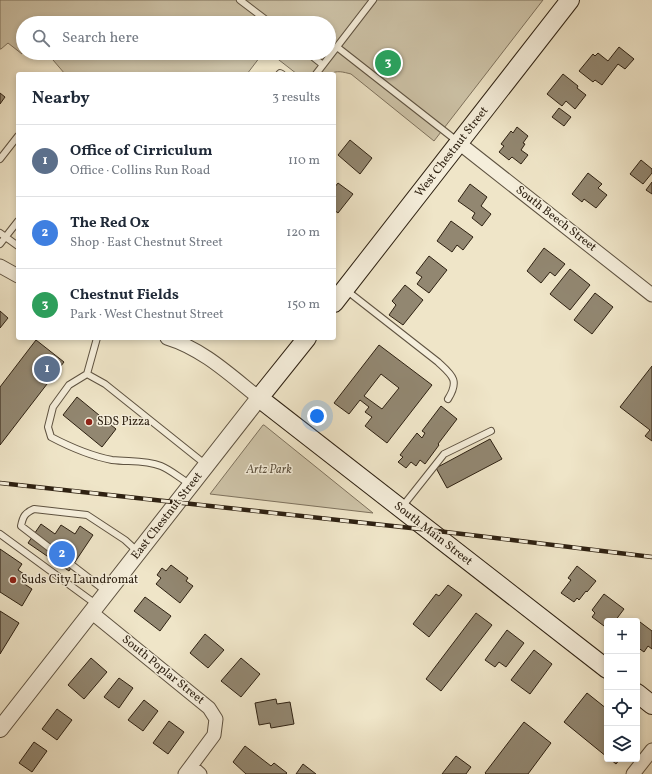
<!DOCTYPE html>
<meta charset="utf-8">
<style>
:root{--surface:#fff;--page:#f6f6f7;--text:#1f2937;--muted:#747a83;--line:#e0e1e3;--accent:#ea580c}
body{margin:0;font-family:Vollkorn,serif;background:var(--page);color:var(--text)}
.controls{position:absolute;right:12px;bottom:12px;display:grid;overflow:hidden;border-radius:4px;box-shadow:0 2px 6px #0003}
.controls button{width:36px;height:36px;display:grid;place-items:center;padding:0;border:0;border-bottom:1px solid var(--line);background:var(--surface);color:var(--text);font:20px sans-serif}
.you{position:absolute;left:317px;top:416px;width:14px;height:14px;margin:-10px;border:3px solid #fff;border-radius:50%;background:#1a73e8;box-shadow:0 0 0 6px #1a73e833}
.badge{display:grid;place-items:center;width:26px;height:26px;border-radius:50%;background:var(--accent);color:#fff;font-size:13px;font-weight:700}
.pin{position:absolute;translate:-50% -50%;border:2px solid #fff;box-shadow:0 1px 4px #0006}
.list{margin:0;padding:0;list-style:none}
h2{display:flex;justify-content:space-between;align-items:center;height:52px;margin:0;padding:0 16px;font-size:17px}
h2 small{font-size:13px;font-weight:400;color:var(--muted)}
.list li{display:grid;grid-template-columns:26px 1fr auto;gap:12px;align-items:center;box-sizing:border-box;height:72px;padding:0 16px;border-top:1px solid var(--line)}
.list b{display:block;font-size:15px;white-space:nowrap}
.list p{margin:0;font-size:13px;white-space:nowrap;color:var(--muted)}
.list em{font-size:13px;font-style:normal;color:var(--muted)}
.icon{flex:none;width:22px;height:22px;fill:none;stroke:currentColor;stroke-width:2;stroke-linecap:round;stroke-linejoin:round}
.map{position:relative;flex:none;width:652px;height:774px;overflow:hidden}
.search{position:absolute;background:var(--surface);box-shadow:0 2px 6px #0003;left:16px;top:16px;width:320px;height:44px;display:flex;align-items:center;gap:10px;box-sizing:border-box;padding:0 14px;border-radius:22px;color:var(--muted);font-size:15px}
.panel{position:absolute;background:var(--surface);box-shadow:0 2px 6px #0003;left:16px;top:72px;width:320px;height:268px;border-radius:4px}
.map>svg:first-child{display:block}
</style>
<div class="map">
<svg width="652" height="774" viewBox="0 0 652 774">
<rect width="100%" height="100%" fill="#efe5c8"/>
<filter id="stains"><feTurbulence type="fractalNoise" baseFrequency=".005" numOctaves="4"/><feColorMatrix values="0 0 0 0 .2 0 0 0 0 .09 0 0 0 0 .02 0 0 0 .5 -.17"/></filter>
<radialGradient id="worn" r=".72"><stop offset=".6" stop-color="#630" stop-opacity="0"/><stop offset="1" stop-color="#630" stop-opacity=".3"/></radialGradient>
<path fill="#cec4a9" stroke="#7e725e" d="M0,0H543L434,141L351,74C343,72 337,70 330,74H297L270,53H329V23H23V53L22,54L8,43L1,49H0Z
M47,53H263L247,74H65Z
M263,425H264L373,513L210,494Z"/>
<path fill="#928771" stroke="#2e2112" fill-rule="evenodd" d="M619,47L634,59L625,69L618,64L602,85L595,80L593,82L579,71L593,54L595,56L598,53L608,61Z
M563,74L578,86L577,88L586,95L575,109L566,101L562,106L547,94Z
M0,93L5,97L0,104Z
M559,108L571,117L564,126L552,117Z
M517,127L528,136L523,143L525,144L521,150L528,155L521,164L512,157L509,160L499,152L504,146L501,144L511,131L513,133Z
M350,140L372,158L360,174L338,155Z
M641,160L652,169V173L643,184L630,174Z
M588,173L602,184L598,188L607,195L596,208L584,199L582,202L572,194Z
M652,182V194L646,190Z
M338,183L353,194L338,213L334,210V188Z
M470,184L487,197L481,206L491,214L482,226L472,218L475,213L458,201Z
M451,221L473,237L463,250L457,245L452,252L437,241Z
M544,248L565,264L555,276L550,272L541,283L527,271Z
M429,256L447,270L429,293L417,284L422,277L416,273Z
M570,269L590,285L570,310L550,294Z
M405,285L423,300L403,325L389,315L396,305L392,301Z
M595,293L613,307L592,334L574,320Z
M0,311L8,318L0,328Z
M36,340L64,362L0,445V387Z
M379,345L432,385L387,443L365,426L372,417L365,412L369,407L360,400L349,414L334,403ZM381,374L399,388L382,409L364,396Z
M652,366V441L645,436L650,430L620,407Z
M77,397L116,429L102,447L63,415Z
M441,406L457,419L438,444L439,445L425,464L420,460L416,466L411,462L406,468L398,462L403,457L400,455L417,433L422,438L425,433L422,431Z
M490,439L502,459L447,488L436,468Z
M41,524L55,534L61,525L75,534L80,526L93,535L69,571L28,543Z
M0,549L22,564L18,570L27,576L23,583L32,589L22,606L0,592Z
M171,565L188,578L186,581L193,586L180,603L156,584L161,578L157,575L162,568L166,571Z
M577,566L596,581L587,592L586,591L579,600L577,598L574,602L561,593L571,580L568,578Z
M448,585L462,595L429,637L413,624L436,594L439,596Z
M604,594L624,609L615,621H607L604,626L592,617L595,613L592,610Z
M145,597L171,616L160,631L134,611Z
M0,611L19,623L0,654Z
M476,613L492,625L441,691L426,679Z
M640,622L652,631V649L648,646L644,652L637,647V625Z
M507,630L524,643L506,667L499,662L495,667L485,660Z
M205,634L224,650L208,668L190,653Z
M534,650L552,664L530,694L511,680Z
M91,658L107,672L84,699L68,685Z
M241,658L260,674L241,697L221,681Z
M119,678L133,688L119,708L104,697Z
M587,693L607,709V757L564,722Z
M276,699L277,704L290,702L294,724L271,728L270,723L259,725L255,703Z
M144,700L158,711L143,731L128,720Z
M57,709L72,720L57,740L42,729Z
M169,721L184,732L168,754L153,743Z
M524,722L551,743L528,774H486L485,773Z
M34,742L47,751L32,772L19,763Z
M245,746L271,766L274,763L287,773L286,774H246L233,762Z
M456,756L471,767L466,774H442Z
M610,759H620L616,764Z
M303,764L316,774H296Z"/>
<g fill="none" stroke-linecap="round" stroke-linejoin="round">
<defs>
<path id="service" d="M240,0L270,23
M337,47L457,141
M308,53L323,65
M279,74L280,73L282,74
M316,74L373,0
M0,159L18,136
M0,233L18,246
M0,244L18,221
M346,290L438,362C452,375 460,380 448,399
M87,374L97,338
M190,484C181,479 171,470 161,466C145,460 129,462 112,460C91,456 70,447 51,437L48,427L53,407L69,385L87,374L105,384L205,464
M402,507L444,454L491,431
M0,534L97,605
M107,592L21,526C23,516 25,513 34,509L87,515L125,540L138,552"/>
<path id="minor" d="M459,143L652,295
M0,266L18,276
M167,338C203,349 230,375 259,398
M91,612L209,708L216,719L214,735L185,774
M191,766L200,774
M633,774L652,750"/>
<path id="tertiary" d="M0,729L259,398"/>
<path id="secondary" d="M334,303L570,0
M307,338L259,398L607,669
M637,693L652,705"/>
</defs>
<use href="#service" stroke="#5e5240" stroke-width="8"/>
<use href="#minor" stroke="#5e5240" stroke-width="15"/>
<use href="#tertiary" stroke="#5e5240" stroke-width="18"/>
<use href="#secondary" stroke="#2e2112" stroke-width="20"/>
<use href="#service" stroke="#f5eedb" stroke-width="6"/>
<use href="#minor" stroke="#f5eedb" stroke-width="13"/>
<use href="#tertiary" stroke="#f5eedb" stroke-width="16"/>
<use href="#secondary" stroke="#f5eedb" stroke-width="18"/>
<defs>
<path id="rail" d="M0,483L429,530L652,557"/>
</defs>
<use href="#rail" stroke="#2e2112" stroke-width="4.5"/>
<use href="#rail" stroke="#f5eedb" stroke-width="3" stroke-dasharray="9" stroke-linecap="butt"/>
</g>
<g fill="#8f2418" stroke="#f5eedb" stroke-width="1.5">
<circle cx="89" cy="422" r="4"/>
<circle cx="13" cy="580" r="4"/>
</g>
<g text-anchor="middle" dominant-baseline="central" stroke-width="3" stroke-linejoin="round" paint-order="stroke">
<g font-size="12" fill="#2e2112" stroke="#f5eedb">
<text transform="translate(452 152) rotate(-52)">West Chestnut Street</text>
<text transform="translate(556 219) rotate(38)">South Beech Street</text>
<text transform="translate(167 516) rotate(-52)">East Chestnut Street</text>
<text transform="translate(433 534) rotate(38)">South Main Street</text>
<text transform="translate(163 670) rotate(39)">South Poplar Street</text>
</g>
<g font-size="12" fill="#2e2112" stroke="#f5eedb" text-anchor="start">
<text x="97" y="422">SDS Pizza</text>
<text x="21" y="580">Suds City Laundromat</text>
</g>
<g font-size="12" font-style="italic" fill="#5e523f" stroke="#f5eedb">
<text x="269" y="470">Artz Park</text>
</g>
</g>
<rect width="100%" height="100%" filter="url(#stains)"/>
<rect width="100%" height="100%" fill="url(#worn)"/>
</svg>
<div class="controls">
<button>+</button>
<button>−</button>
<button><svg class="icon" aria-label="locate" viewBox="0 0 24 24"><circle cx="12" cy="12" r="6"/><path d="M12 2v4M12 18v4M2 12h4M18 12h4"/></svg></button>
<button><svg class="icon" aria-label="layers" viewBox="0 0 24 24"><path d="M12 4l9 5-9 5-9-5zM3 14l9 5 9-5"/></svg></button>
</div>
<div class="you"></div>
<div class="pin badge" style="left:47px;top:369px;background:#5c6f8a">1</div>
<div class="pin badge" style="left:62px;top:554px;background:#3f7fe0">2</div>
<div class="pin badge" style="left:388px;top:63px;background:#2e9e5b">3</div>
<div class="search"><svg class="icon" aria-label="search" viewBox="0 0 24 24"><circle cx="10" cy="10" r="6"/><path d="M15 15l6 6"/></svg>Search here</div>
<section class="panel">
<h2>Nearby<small>3 results</small></h2>
<ul class="list">
<li><span class="badge" style="background:#5c6f8a">1</span><div><b>Office of Cirriculum</b><p>Office · Collins Run Road</p></div><em>110 m</em></li>
<li><span class="badge" style="background:#3f7fe0">2</span><div><b>The Red Ox</b><p>Shop · East Chestnut Street</p></div><em>120 m</em></li>
<li><span class="badge" style="background:#2e9e5b">3</span><div><b>Chestnut Fields</b><p>Park · West Chestnut Street</p></div><em>150 m</em></li>
</ul>
</section>
</div>
